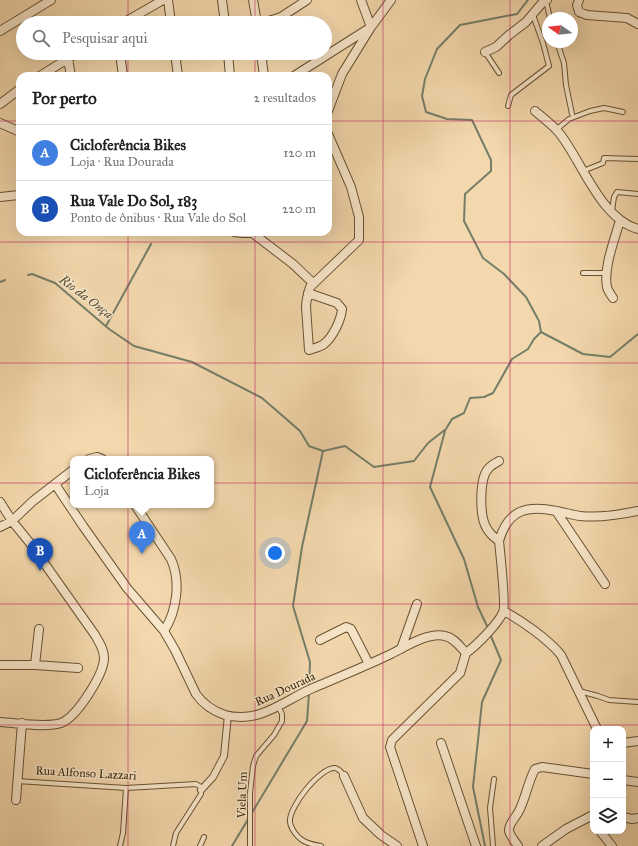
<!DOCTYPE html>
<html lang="pt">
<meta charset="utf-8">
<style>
:root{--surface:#fff;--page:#f2f2f2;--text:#202124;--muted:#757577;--line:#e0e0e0;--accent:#8f2418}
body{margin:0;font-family:"IM FELL Great Primer",serif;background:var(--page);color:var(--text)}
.controls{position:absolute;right:12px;bottom:12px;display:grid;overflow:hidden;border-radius:8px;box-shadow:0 4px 16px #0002}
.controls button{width:36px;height:36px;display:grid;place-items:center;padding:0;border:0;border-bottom:1px solid var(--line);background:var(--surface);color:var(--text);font:20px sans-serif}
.compass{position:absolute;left:542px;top:12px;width:36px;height:36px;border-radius:50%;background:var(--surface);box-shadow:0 4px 16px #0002;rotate:284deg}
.you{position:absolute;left:275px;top:553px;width:14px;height:14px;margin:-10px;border:3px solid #fff;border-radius:50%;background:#1a73e8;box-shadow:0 0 0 6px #1a73e833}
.badge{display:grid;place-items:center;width:26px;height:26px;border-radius:50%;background:var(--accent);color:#fff;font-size:13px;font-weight:700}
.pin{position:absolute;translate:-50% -33px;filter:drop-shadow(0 1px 2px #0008)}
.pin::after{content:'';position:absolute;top:21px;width:14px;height:12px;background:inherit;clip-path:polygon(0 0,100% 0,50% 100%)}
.popup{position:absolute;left:70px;top:456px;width:144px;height:52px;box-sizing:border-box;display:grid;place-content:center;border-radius:8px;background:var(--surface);filter:drop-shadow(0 1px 3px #0005);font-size:13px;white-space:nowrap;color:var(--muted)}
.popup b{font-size:15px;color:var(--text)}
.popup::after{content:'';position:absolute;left:50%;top:100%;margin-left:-8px;border:8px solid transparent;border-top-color:var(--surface)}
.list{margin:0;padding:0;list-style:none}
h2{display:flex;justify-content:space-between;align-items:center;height:52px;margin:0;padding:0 16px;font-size:17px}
h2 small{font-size:13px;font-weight:400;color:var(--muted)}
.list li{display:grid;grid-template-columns:26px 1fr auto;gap:12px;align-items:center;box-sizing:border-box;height:56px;padding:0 16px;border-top:1px solid var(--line)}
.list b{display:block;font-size:15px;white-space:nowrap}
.list p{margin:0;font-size:13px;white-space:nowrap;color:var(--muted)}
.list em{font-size:13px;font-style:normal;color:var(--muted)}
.icon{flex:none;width:22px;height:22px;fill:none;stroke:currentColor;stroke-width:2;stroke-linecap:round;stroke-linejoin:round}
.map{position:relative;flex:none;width:638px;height:846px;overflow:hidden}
.search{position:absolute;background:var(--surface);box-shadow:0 4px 16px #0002;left:16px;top:16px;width:316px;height:44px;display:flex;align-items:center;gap:10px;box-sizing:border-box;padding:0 14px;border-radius:22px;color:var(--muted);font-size:15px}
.panel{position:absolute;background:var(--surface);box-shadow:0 4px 16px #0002;left:16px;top:72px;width:316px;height:164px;border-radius:12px}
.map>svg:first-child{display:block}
</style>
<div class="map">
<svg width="638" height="846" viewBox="0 0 638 846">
<rect width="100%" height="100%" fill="#f4d8ad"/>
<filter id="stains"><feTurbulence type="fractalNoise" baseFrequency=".005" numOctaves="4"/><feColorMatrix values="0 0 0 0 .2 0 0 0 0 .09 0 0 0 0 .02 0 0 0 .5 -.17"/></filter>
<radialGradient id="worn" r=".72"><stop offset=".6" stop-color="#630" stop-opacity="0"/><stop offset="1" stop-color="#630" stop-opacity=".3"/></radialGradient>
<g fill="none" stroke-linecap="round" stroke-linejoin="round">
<path stroke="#747f69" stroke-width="2" d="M28,275L32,274L55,283L109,329L134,346L192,362L262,398L300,431L309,446L323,451
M0,282L5,280
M106,326L151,244
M541,332L583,354L610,357L638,334
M445,431L430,487L464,559L478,607L488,628
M323,451L345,446L374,467L414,461L428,443L446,429L452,419L464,413L470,398L484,397L493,393L512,359L528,349L534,339L541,332L539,321L526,297L504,274L483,258L464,221L465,194L491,171V160L472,120L447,119L426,112L422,96L425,79L437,49L460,25L517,14L528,0
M309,687L310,662L293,606L302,547L323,451
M232,846L307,721L309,693
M485,846L473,787L482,702L501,660L490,634"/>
<defs>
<path id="service" d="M546,1L550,18
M557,42L564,63L566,85L572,114
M485,52L499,73
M508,106L511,95L549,66L543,43L533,15
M556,130L569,119L590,111L604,108L623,112
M583,171L603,163L604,158L638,159
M612,211L614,197L617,192L638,194
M583,273H607
M579,691L598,696L609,700L638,702
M17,781L126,788L196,784L201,787V794L176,833L173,846
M120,846L123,833L126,788
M200,846L204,837
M250,846V793L253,766L256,756L274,735L282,721V714L278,706
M321,846C309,844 300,842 293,830C292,828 290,825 290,822C288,808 320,767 335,768C340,769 342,773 344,776
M493,846L490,808L494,779"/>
<path id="pedestrian" d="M201,790L213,777L224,756L228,715"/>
<path id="minor" d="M168,0L171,23
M222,0L225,23
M253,0L257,23
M579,0L577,5L579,12L587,15L627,18L638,24
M123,23L163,0
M262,23L281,17L307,0
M0,31L51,0
M485,52L496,47L509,35L526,22L543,2L547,0
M120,53L123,76
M175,53L178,76
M228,53L230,76
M261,53L264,76
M68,59L71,76
M40,76L77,53
M294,76L371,27L391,0
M0,104L20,89
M328,111L342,74L371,27L361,0
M535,111C543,118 553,125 560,134C582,162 601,219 638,229
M0,123L20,132
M0,197L19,195
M234,232L243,233H251
M251,232L293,264L313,283
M308,293L337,303L342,309C341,320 333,337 324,344C320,347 315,348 309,350L306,307C306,300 308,294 310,287L359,240V217L351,187L328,134
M613,298C611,295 608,291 607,287C603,268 615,239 620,220
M89,459L97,457L102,459
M499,461C496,463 491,465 489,468C479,477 480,513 485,525C488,532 493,537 499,541
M55,484L83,526L127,588L164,631
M0,502L12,521L30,543L95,635C99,642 104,649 104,658C104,674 77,717 61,723C46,728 17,723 0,722
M135,505L171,559C181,581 177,611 164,631L175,650L196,694C203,704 213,711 225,715C260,724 283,701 313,688C339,677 366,666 391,654C407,646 428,632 445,636C455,638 460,647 466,653
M556,511L605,584
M0,527L12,521L33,501L73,470
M504,611C522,621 548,639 561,655L597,729
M320,640L346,627L351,629L369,664
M401,649L417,604
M466,653C476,646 499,623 503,612C506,606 500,551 499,541C508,509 528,505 556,511C564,512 572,515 580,516C599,518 619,515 638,511
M0,665H35L78,668
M35,665L39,629
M441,743L476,846
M623,743L638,741
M344,776L363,818L381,835L397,846
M623,780L638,782
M16,800L22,723
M623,817L632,819L638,818
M600,831L612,846
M423,846L390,747L392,740L460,673L466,653
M518,846C515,841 509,835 509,830C509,823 517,816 519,811C526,797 528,782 535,769L542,767L593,774
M542,846L566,829L593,815"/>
</defs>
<use href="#service" stroke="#685333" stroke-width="6"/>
<use href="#pedestrian" stroke="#685333" stroke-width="8"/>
<use href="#minor" stroke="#685333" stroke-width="10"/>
<use href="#service" stroke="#f8e6ca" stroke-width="4"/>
<use href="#pedestrian" stroke="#f8e6ca" stroke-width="6"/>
<use href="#minor" stroke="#f8e6ca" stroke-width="8"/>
</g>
<path fill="none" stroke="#c2185b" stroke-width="1" stroke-opacity="0.55" d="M128,0V23M255,0V23M383,0V846M510,0V846M128,53V76M255,53V76M0,121H20M328,121H638M128,232V846M255,232V846M0,242H638M0,363H638M0,483H638M0,604H638M0,725H638"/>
<g text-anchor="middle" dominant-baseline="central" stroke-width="3" stroke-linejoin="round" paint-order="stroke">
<g font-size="12" fill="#39270a" stroke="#f8e6ca">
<text transform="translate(285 689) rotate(-25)">Rua Dourada</text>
<text transform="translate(86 773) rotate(3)">Rua Alfonso Lazzari</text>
<text transform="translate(242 795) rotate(-88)">Viela Um</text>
</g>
<g font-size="13" font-style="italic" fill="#524c32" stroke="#f8e6ca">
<text transform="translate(86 297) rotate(37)">Rio da Onça</text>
</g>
</g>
<rect width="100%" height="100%" filter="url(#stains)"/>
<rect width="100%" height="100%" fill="url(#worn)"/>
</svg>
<div class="controls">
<button>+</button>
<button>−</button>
<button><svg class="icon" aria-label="layers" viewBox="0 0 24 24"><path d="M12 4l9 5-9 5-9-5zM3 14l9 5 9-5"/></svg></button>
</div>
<svg class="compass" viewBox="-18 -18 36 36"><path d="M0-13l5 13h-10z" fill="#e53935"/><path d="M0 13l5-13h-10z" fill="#757577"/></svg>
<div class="you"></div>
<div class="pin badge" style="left:142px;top:554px;background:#3f7fe0">A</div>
<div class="popup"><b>Cicloferência Bikes</b>Loja</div>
<div class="pin badge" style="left:40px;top:571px;background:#1a4fb4">B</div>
<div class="search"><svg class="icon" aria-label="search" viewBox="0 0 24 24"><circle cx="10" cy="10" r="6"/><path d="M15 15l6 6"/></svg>Pesquisar aqui</div>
<section class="panel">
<h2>Por perto<small>2 resultados</small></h2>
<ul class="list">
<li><span class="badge" style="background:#3f7fe0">A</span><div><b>Cicloferência Bikes</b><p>Loja · Rua Dourada</p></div><em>120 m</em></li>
<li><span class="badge" style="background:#1a4fb4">B</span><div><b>Rua Vale Do Sol, 183</b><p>Ponto de ônibus · Rua Vale do Sol</p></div><em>220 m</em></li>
</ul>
</section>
</div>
